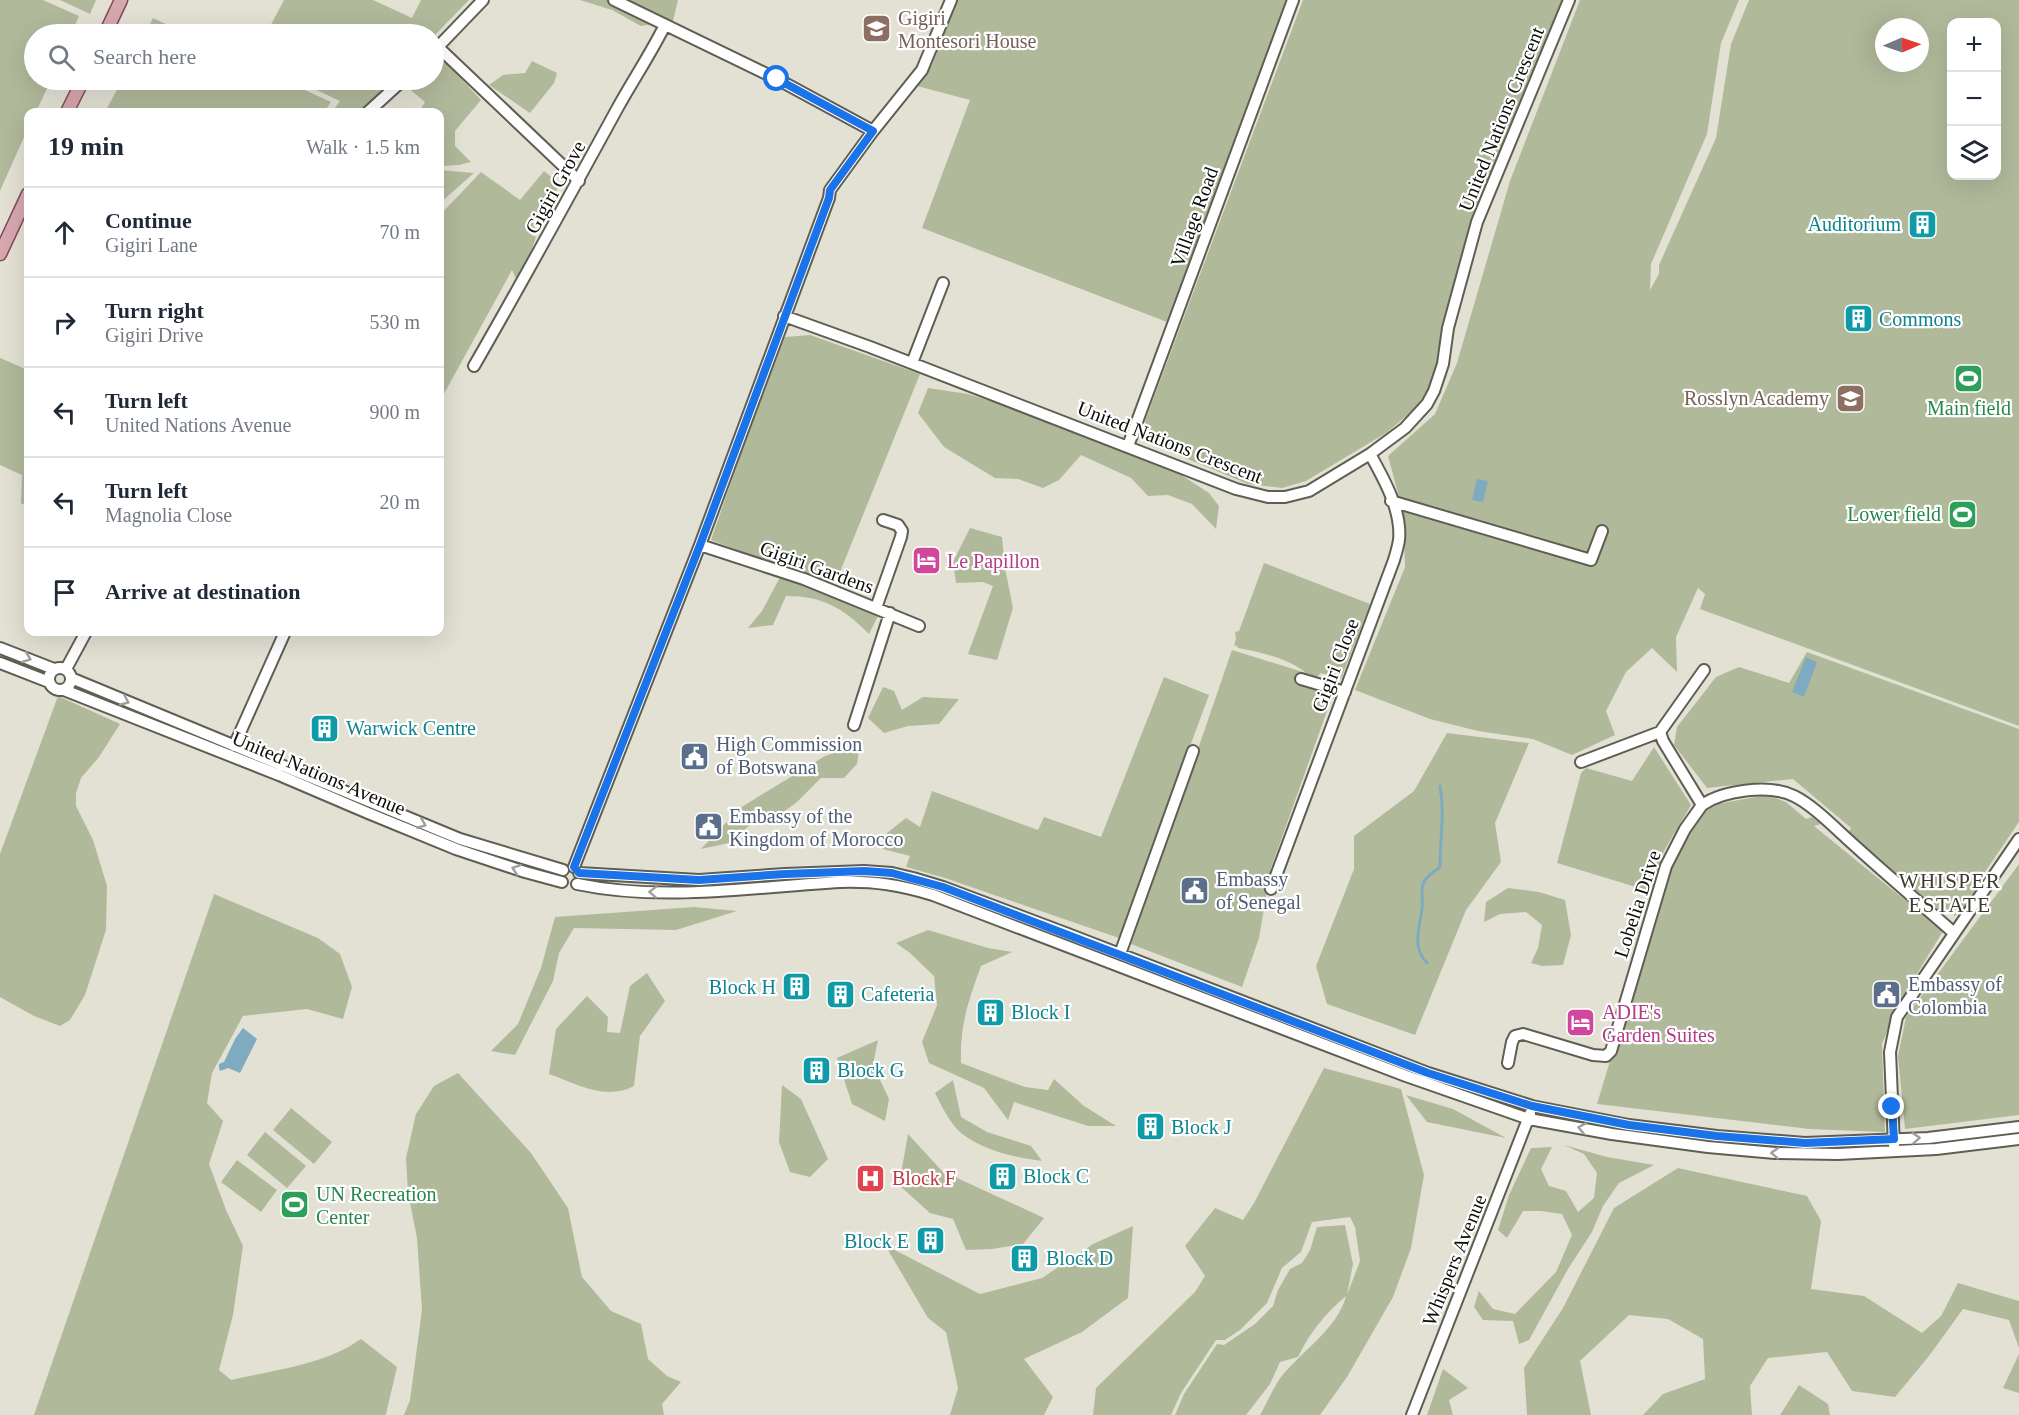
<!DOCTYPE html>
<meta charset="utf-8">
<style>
:root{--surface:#fff;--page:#f6f6f7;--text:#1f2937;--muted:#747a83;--line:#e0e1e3}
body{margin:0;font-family:Georgia,serif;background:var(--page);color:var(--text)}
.controls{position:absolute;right:18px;top:18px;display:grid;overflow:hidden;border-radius:12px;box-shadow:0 6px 24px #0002}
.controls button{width:54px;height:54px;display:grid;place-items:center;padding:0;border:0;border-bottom:2px solid var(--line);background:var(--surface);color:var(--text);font:30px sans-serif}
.compass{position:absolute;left:1875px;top:18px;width:54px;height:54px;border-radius:50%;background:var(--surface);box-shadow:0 6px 24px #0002;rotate:88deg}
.stop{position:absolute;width:18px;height:18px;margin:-14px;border:4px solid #1a73e8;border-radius:50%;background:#fff}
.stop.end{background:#1a73e8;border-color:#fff;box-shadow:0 2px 6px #0008}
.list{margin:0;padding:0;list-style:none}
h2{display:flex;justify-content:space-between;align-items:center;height:78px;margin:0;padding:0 24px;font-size:26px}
h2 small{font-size:20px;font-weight:400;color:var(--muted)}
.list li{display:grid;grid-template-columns:39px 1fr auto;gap:18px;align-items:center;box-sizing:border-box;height:90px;padding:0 24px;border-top:2px solid var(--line)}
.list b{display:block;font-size:22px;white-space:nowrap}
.list p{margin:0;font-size:20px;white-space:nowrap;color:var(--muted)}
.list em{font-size:20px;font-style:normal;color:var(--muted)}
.icon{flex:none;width:33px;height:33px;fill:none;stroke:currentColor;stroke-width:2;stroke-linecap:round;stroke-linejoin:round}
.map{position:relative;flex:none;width:2019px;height:1415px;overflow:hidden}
.search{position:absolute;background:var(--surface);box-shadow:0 6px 24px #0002;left:24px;top:24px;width:420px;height:66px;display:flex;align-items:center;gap:15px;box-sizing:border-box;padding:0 21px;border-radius:33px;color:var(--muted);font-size:22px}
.panel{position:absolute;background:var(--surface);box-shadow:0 6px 24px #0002;left:24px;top:108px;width:420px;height:528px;border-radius:12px}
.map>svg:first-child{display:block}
</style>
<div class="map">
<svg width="2019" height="1415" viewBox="0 0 2019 1415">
<rect width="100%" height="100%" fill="#e3e1d4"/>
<path fill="#b1b99b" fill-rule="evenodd" d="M0,0H43L79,16L71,34H34V80H51L36,112H28V128L0,191Z
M60,0H96L90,14Z
M284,0H373L412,18L421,0H469L434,36V34H266Z
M580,0H678L673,21L641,26L612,10Z
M956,0H1287L1167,322L922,228L970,100L917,86L932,65Z
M1303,0H1563L1486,184L1488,187L1470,235L1466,239L1443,335L1432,389L1416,408L1386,433L1306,481L1282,488L1248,484L1149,443L1145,421Z
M1580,0H1739L1721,43L1707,134L1651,264L1650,290L1659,274V265L1716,138L1731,44L1749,0H2019V726L1700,609L1705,594L1698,588L1676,637L1677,672L1652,648L1626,672L1606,711L1615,735L1572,755L1533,739L1478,731L1430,719L1355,690L1405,567L1403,512L1388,456L1435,414L1457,363L1510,181ZM1952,22H1996V176H1952ZM1884,27H1920V63H1884Z
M153,18L187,34H145Z
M438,54L481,100L455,131V146L471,162L459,165L440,166V112H419L425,102L407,87L414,80H434V59Z
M532,61L557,73L554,83L530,113L489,85L503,75L525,73Z
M122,80H283L331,102L324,112H105Z
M295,80H392L361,112L357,110L354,112H332L340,101Z
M440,170L474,173L440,203Z
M544,171L560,184L531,235L536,237L528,261L517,281L512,270L440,401V215L481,172L520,200Z
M810,335L920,374L836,582L827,580L878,616L869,634C843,608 823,596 786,596L773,625L748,628L762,611L785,568L711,540L750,427L785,337Z
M0,358L28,370V507L21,503L22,475L0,465Z
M928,388L968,394L1023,411L1172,469L1209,493L1219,506L1216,529L1192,504L1168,495L1148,496L1131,478L1081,455L1059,480L1043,488L1018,479L995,478L944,447L918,413Z
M970,528L1002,537L1005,568L1013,608L997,660L968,654L993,586L983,582L956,583L953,562Z
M1264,563L1370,604L1341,679L1321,673L1317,677L1337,683L1271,868L1259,938L1242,987L1131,944L1232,650L1306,673C1288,658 1260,652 1238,648L1237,646L1234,645L1236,639L1235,632L1239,631Z
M1807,652L2019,729V822L1985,872L1981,882L1964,909H1959L1955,916L1949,911L1941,912L1848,833L1851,828L1793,779L1707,788L1674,745L1677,727L1716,677L1739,667L1789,683Z
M1164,677L1209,695L1119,938L945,878L906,867L910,856L883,849L887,833L906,818L920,827L932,791L1038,830L1044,817L1101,837Z
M883,687L894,691L902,710L923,697L959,699L939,724L908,726L884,733L868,718Z
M58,696L120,724L99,757L81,778L76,793V806L93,840L107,886L106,930L85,995L70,1020L60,1026L34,1016L0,997V854Z
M1447,733L1529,743L1495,823L1501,862L1466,910L1415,1035L1327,1004L1316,966L1354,869V836L1414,791Z
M860,743L857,764L844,778H821L796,803L776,817L751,824L729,843L701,849L740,808L825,756Z
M1654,747L1691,805L1664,851L1649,891L1557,863L1581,773L1586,768L1632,781Z
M1767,795L1786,802L1806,819L1812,817L1821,824L1814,826L1943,931L1897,1007L1882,1044L1885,1132L1809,1129L1597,1104L1668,869L1705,806Z
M2019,864V1115L1905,1129L1898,1056L1906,1017Z
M1508,888L1539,892L1565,900L1571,935L1563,965L1542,966L1531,963L1538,948L1542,925L1526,912L1500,914L1484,922L1486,902Z
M214,894L318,938L340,954L352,987L343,1019L307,1009L243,1016L212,1073L207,1103L223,1121L209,1164L226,1210L243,1246L233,1315L219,1370L231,1380C274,1370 324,1365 361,1339L397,1367L386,1414L385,1415H34Z
M694,907L737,911L676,930L574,928L559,953L553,981L515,1055L491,1051L518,1024L541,968L555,917Z
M928,930L988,948L1012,952L981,966C968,1002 960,1024 961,1063L1025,1087L1048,1090L1054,1079L1084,1106L1116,1126H1088L1014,1102L1008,1120L984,1088L929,1063L922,1042L937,1005L934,976L910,953L896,943Z
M647,973L665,1001L640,1036L634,1086C606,1101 577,1084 549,1074L556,1029L587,996L608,1017L607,1032L620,1033L630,986Z
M878,1040L873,1065L889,1099L885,1121L852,1104L837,1058Z
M1324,1068L1401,1089L1424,1175L1411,1248L1393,1297L1347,1377L1320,1415H1260C1267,1403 1273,1388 1281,1377C1301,1352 1338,1328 1346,1296C1325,1314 1310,1332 1298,1357L1280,1362L1270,1384L1246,1415H1175L1184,1394L1217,1344L1224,1345L1255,1324L1273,1306L1278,1290L1290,1269L1302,1263L1310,1250L1317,1227L1345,1225L1353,1264L1347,1295L1360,1261L1355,1227L1350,1217L1312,1222L1301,1252L1282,1268L1267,1303L1240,1330L1225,1340H1216L1181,1393L1171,1415H1093L1096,1388L1195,1292L1205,1276L1185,1246L1215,1208L1243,1220L1254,1203Z
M458,1073L531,1153L568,1208L582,1277L611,1311L641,1324L648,1359L667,1376L681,1382L662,1404L664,1415H404L410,1400L422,1310L417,1238L408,1193L406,1158L416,1114L434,1086Z
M953,1080L961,1117L987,1132L1031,1146L1042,1161C1016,1158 982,1150 961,1133C950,1123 942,1107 935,1093Z
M782,1085L801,1099L828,1159L810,1177L790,1172L779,1142Z
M1406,1095L1453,1109L1506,1138L1427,1122Z
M291,1108L332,1142L314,1164L273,1130Z
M265,1132L306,1166L287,1188L247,1155Z
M908,1134L942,1171L1044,1218L1023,1244L992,1249L966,1250L953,1219L930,1213L899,1185Z
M1564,1145L1607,1157L1654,1165L1619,1183L1603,1206L1592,1232L1568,1269L1529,1340L1519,1344L1513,1321L1483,1320L1474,1307L1479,1291L1493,1309L1515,1314L1556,1272L1572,1235L1562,1214L1541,1211H1523L1507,1238L1498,1230L1509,1195L1531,1148L1552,1147L1541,1169L1549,1186L1566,1191L1578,1212L1594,1198L1597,1173L1584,1154Z
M237,1160L277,1190L261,1212L221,1182Z
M1678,1168L1807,1196L1821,1221L1811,1289L1864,1296L1922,1333L1941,1316L1958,1283L2019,1301V1348L2009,1320L1963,1309L1929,1356L1895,1397L1852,1391L1827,1352L1768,1358L1750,1386L1752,1415H1643L1663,1394L1705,1379L1703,1339L1668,1319L1629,1315L1580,1361L1591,1415H1527L1524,1368L1563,1308L1614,1208Z
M1133,1226L1128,1298L1082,1332L1024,1359L1053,1397L1044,1415H950L958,1388L946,1332L928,1318L885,1245L980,1294L1042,1278L1093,1244Z
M2019,1354V1393L2003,1388Z
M1443,1369L1468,1388L1449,1400L1453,1415H1427Z
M1799,1385L1828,1404L1830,1415H1780Z"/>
<path fill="#7eabbf" d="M1477,479L1488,481L1483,502L1472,500Z
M1806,657L1817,662L1804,697L1792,692Z
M243,1028L257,1039L240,1073L228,1068L220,1071L219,1068V1064L224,1062L235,1039Z"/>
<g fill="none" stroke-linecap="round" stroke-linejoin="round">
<path stroke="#7eabbf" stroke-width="3" d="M1427,963C1411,946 1420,929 1422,908C1423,901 1421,890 1423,884C1426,876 1434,872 1440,867C1440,840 1445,814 1440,786"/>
<defs>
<path id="minor" d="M614,0L777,79L873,131
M438,47L579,181
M434,51L483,0
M368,112L403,80
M784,316L870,347L1236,489L1268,497H1285L1309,491L1370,454L1405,428L1427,404L1434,391L1443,364L1448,328L1477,222L1569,0
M912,363L943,283
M474,366C523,281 570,195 617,109C633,80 650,55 665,25
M1128,446L1293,0
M1391,501L1591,560L1602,531
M700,545L804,579L919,626
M876,608L901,537L902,531L898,525L883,520
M0,648L54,669
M0,663L49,682
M49 679a11 11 0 1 1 22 0a11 11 0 1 1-22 0Z
M66,669L86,632
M71,678L460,839L563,870
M1301,679L1345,692
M64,690L279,775L368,813L456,849L525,872L562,882
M854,725L890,613
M234,746L285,632
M1581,762L1660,732
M1702,805L1663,741L1660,732L1704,670
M574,867L700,545L829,198L830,190L873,131L922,70L951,0
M579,873L699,880L785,874L864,871L892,873L913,878L943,887L1068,934L1428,1073L1532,1106L1629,1125L1717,1136L1805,1143L1928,1138L2019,1127
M577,884C663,902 753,887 840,882C875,881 900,885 933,895L1406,1076L1529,1119L1612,1134L1708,1147L1775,1153L1838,1154L1936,1149L2019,1139
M1271,889L1394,560C1396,553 1398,547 1399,540C1402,511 1384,479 1370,454
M1120,954L1193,751
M1508,1063L1512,1042L1515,1036L1523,1034L1593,1055L1606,1056L1611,1051L1666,866L1685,829L1702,805C1724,790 1770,784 1794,796C1813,805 1837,830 1854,845C1887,875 1920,903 1954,933
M1894,1145L1890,1052L1897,1017L2019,839
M1412,1415L1530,1114"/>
<path id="major" d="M105,34L121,0
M67,112L83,80
M0,254L28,194"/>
</defs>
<use href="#minor" stroke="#605e53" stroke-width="14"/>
<use href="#major" stroke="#7f4b53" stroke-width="15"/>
<use href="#minor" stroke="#fff" stroke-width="10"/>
<use href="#major" stroke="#d7a7b0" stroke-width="12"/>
</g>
<defs><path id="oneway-chevron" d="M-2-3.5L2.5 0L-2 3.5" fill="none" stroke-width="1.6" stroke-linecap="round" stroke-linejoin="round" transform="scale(1.5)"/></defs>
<g stroke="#9e9e9c">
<use href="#oneway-chevron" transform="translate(27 658) rotate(21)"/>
<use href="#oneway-chevron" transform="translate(125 701) rotate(23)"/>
<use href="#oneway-chevron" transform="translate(422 824) rotate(22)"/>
<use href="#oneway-chevron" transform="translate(516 869) rotate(-161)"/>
<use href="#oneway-chevron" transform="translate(653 892) rotate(-178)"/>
<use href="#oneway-chevron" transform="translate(1582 1128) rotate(-169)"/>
<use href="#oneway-chevron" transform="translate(1916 1138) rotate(-3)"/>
<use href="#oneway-chevron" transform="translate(1775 1153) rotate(-177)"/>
</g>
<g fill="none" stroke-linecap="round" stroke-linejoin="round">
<path stroke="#1a73e8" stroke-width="8" d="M777,79L873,131L830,190L829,198L700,545L574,867L579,873L699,880L785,874L864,871L892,873L943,887L1428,1073L1532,1106L1629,1125L1717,1136L1805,1143L1894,1139L1892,1107"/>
</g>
<defs>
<symbol id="school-square" viewBox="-11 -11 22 22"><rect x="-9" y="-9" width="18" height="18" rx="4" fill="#8d6e63" stroke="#fff"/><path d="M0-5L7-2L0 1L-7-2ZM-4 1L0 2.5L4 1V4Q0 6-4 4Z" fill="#fff"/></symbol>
<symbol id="building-square" viewBox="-11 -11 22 22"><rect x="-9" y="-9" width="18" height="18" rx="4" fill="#0f9aa8" stroke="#fff"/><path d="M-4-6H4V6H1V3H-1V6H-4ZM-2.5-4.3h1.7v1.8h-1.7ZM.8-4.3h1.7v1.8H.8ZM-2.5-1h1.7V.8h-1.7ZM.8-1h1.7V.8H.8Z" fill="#fff"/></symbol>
<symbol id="stadium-square" viewBox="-11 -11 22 22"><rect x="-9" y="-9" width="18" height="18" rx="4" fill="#2e9e5b" stroke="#fff"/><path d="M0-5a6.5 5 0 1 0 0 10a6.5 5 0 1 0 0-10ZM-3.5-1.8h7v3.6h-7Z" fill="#fff"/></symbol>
<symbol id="hotel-square" viewBox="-11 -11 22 22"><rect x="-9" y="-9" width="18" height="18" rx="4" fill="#d1479c" stroke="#fff"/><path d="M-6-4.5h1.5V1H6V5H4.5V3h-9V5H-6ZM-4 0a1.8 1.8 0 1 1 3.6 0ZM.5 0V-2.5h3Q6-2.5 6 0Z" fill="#fff"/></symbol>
<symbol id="civic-square" viewBox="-11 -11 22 22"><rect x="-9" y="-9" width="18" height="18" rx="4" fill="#5c6f8a" stroke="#fff"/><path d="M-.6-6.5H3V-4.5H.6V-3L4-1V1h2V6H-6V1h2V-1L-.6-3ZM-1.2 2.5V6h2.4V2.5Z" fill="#fff"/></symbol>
<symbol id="hospital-square" viewBox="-11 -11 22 22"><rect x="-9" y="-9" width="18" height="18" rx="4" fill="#e0444e" stroke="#fff"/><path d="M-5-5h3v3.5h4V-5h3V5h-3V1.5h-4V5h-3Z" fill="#fff"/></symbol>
</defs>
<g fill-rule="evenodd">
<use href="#school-square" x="860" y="12" width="33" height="33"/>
<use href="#building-square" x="1906" y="208" width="33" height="33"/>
<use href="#building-square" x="1842" y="302" width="33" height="33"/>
<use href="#stadium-square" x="1952" y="362" width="33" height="33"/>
<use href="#school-square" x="1834" y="382" width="33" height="33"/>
<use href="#stadium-square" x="1946" y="498" width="33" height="33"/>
<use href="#hotel-square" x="910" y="544" width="33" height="33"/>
<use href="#building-square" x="308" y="712" width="33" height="33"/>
<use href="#civic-square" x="678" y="740" width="33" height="33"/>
<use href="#civic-square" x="692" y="810" width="33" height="33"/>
<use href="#civic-square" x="1178" y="874" width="33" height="33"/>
<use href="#building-square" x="780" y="970" width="33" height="33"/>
<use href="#building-square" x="824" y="978" width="33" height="33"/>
<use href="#civic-square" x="1870" y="978" width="33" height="33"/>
<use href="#building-square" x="974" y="996" width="33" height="33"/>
<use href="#hotel-square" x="1564" y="1006" width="33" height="33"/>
<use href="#building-square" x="800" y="1054" width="33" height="33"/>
<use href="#building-square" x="1134" y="1110" width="33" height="33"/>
<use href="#building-square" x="986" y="1160" width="33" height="33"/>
<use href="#hospital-square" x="854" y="1162" width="33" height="33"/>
<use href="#stadium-square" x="278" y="1188" width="33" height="33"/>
<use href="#building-square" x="914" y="1224" width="33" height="33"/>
<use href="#building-square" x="1008" y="1242" width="33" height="33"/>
</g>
<g text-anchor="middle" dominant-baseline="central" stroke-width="4.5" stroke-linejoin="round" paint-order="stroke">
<g font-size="20" fill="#785e54" stroke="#fff" text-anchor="start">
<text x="898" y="18">Gigiri<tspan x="898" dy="23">Montesori House</tspan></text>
<text x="1829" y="398" text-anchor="end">Rosslyn Academy</text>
</g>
<g font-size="20" fill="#0c0c08" stroke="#fff">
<text transform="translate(1501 119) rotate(-68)">United Nations Crescent</text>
<text transform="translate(555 187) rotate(-61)">Gigiri Grove</text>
<text transform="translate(1194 217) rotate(-70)">Village Road</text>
<text transform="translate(1170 442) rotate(21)">United Nations Crescent</text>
<text transform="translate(817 567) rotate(20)">Gigiri Gardens</text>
<text transform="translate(1335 665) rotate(-69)">Gigiri Close</text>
<text transform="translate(319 773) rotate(23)">United Nations Avenue</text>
<text transform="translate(1637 904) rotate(-72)">Lobelia Drive</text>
<text transform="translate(1454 1260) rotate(-68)">Whispers Avenue</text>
</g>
<g font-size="20" fill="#0d838f" stroke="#fff" text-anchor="start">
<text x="1901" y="224" text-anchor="end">Auditorium</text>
<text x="1879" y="319">Commons</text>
<text x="346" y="728">Warwick Centre</text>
<text x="776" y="987" text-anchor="end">Block H</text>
<text x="861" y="994">Cafeteria</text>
<text x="1011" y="1012">Block I</text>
<text x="837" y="1070">Block G</text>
<text x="1171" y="1127">Block J</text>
<text x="1023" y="1176">Block C</text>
<text x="909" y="1241" text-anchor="end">Block E</text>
<text x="1046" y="1258">Block D</text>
</g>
<g font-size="20" fill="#27864d" stroke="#fff">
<text x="1969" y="408">Main field</text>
<text x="1941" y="514" text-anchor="end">Lower field</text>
<text x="316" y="1194" text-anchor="start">UN Recreation<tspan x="316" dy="23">Center</tspan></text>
</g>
<g font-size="20" fill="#b23c85" stroke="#fff" text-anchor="start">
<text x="947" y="561">Le Papillon</text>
<text x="1602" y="1012">ADIE's<tspan x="1602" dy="23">Garden Suites</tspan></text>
</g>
<g font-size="20" fill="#4e5e75" stroke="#fff" text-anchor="start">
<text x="716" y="744">High Commission<tspan x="716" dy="23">of Botswana</tspan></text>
<text x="729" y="816">Embassy of the<tspan x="729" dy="23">Kingdom of Morocco</tspan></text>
<text x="1216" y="879">Embassy<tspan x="1216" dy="23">of Senegal</tspan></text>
<text x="1908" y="984">Embassy of<tspan x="1908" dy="23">Colombia</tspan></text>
</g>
<g font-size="20" fill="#be3a42" stroke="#fff" text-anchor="start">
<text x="892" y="1178">Block F</text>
</g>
<g font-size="21" letter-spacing="1.5" fill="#3c3a30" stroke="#fff">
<text x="1950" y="881">WHISPER<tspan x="1950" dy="24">ESTATE</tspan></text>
</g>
</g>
</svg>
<div class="controls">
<button>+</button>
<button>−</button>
<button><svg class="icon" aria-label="layers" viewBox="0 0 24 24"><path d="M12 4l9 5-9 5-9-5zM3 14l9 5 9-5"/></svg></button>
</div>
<svg class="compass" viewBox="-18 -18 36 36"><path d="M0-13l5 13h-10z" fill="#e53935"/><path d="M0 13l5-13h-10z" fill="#747a83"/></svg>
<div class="stop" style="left:777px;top:79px"></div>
<div class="stop end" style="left:1892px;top:1107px"></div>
<div class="search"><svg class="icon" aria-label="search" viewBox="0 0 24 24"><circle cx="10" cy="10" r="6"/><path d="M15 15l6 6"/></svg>Search here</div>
<section class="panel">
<h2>19 min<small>Walk · 1.5 km</small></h2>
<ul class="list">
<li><svg class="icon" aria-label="ahead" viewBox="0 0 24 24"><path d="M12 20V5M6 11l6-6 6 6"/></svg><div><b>Continue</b><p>Gigiri Lane</p></div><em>70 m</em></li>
<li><svg class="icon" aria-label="right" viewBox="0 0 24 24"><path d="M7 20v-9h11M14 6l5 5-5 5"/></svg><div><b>Turn right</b><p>Gigiri Drive</p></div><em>530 m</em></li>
<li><svg class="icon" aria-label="left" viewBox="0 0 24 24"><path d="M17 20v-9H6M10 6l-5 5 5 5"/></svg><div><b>Turn left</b><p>United Nations Avenue</p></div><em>900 m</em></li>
<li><svg class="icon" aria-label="left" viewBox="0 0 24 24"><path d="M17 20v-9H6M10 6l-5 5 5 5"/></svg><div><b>Turn left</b><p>Magnolia Close</p></div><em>20 m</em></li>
<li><svg class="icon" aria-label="arrive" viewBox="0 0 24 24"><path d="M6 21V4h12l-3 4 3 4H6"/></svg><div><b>Arrive at destination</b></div></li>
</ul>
</section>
</div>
